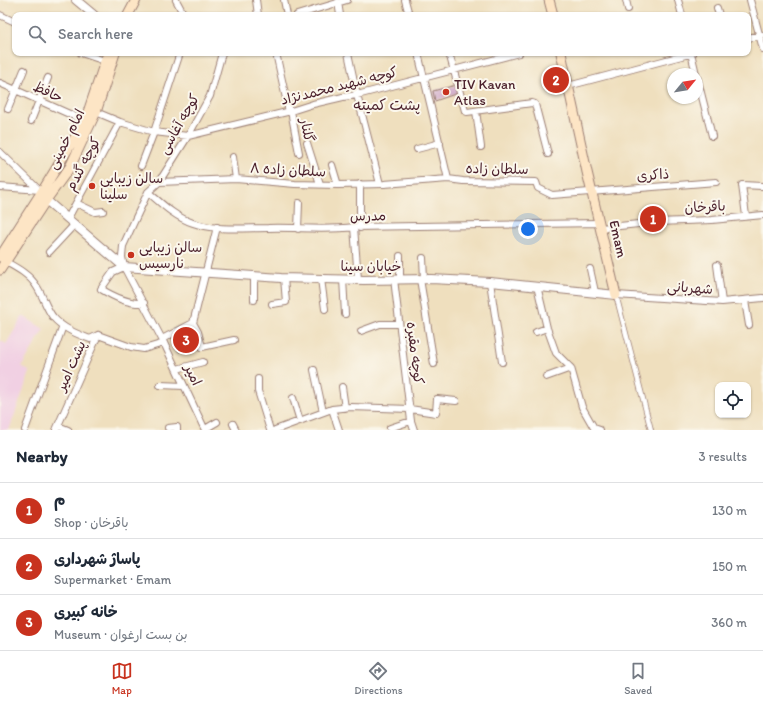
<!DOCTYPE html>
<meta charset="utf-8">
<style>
:root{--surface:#fff;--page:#f2f2f3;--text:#1f2937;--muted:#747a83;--line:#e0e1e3;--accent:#c8321e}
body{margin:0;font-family:Itim,"Playpen Sans Arabic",sans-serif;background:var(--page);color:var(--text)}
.controls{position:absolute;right:12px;bottom:12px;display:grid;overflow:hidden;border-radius:8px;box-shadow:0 1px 3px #0004}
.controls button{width:36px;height:36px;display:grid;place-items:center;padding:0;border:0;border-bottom:1px solid var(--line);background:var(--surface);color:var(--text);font:20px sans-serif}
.compass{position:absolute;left:667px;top:68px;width:36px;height:36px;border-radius:50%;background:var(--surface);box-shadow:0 1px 3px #0004;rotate:60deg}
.you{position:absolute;left:528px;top:229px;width:14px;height:14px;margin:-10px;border:3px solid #fff;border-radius:50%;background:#1a73e8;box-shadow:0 0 0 6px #1a73e833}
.badge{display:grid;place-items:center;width:26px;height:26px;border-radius:50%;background:var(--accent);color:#fff;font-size:13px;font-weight:700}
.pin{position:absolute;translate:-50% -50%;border:2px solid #fff;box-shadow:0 1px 4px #0006}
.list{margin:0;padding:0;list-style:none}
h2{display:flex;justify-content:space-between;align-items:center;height:52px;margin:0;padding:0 16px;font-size:17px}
h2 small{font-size:13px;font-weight:400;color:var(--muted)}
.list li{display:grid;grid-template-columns:26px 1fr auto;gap:12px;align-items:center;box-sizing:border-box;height:56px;padding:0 16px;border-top:1px solid var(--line)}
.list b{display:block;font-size:15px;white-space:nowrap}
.list p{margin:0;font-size:13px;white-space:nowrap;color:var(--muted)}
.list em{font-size:13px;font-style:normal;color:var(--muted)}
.icon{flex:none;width:22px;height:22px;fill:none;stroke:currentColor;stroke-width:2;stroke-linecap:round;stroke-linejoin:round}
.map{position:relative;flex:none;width:763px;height:430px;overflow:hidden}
.search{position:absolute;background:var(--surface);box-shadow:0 1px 3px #0004;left:12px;right:12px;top:12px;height:44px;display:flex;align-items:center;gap:10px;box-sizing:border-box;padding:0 14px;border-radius:8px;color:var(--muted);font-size:15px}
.sheet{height:220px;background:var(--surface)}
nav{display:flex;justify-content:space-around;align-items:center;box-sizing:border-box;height:56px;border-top:1px solid var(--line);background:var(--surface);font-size:11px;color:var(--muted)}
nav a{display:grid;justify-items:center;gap:2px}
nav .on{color:var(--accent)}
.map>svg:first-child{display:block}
</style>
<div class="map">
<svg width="763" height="430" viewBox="0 0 763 430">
<rect width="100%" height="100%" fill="#fbf7ec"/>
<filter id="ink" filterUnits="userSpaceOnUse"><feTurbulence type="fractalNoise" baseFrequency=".025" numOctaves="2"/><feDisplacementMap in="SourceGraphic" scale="8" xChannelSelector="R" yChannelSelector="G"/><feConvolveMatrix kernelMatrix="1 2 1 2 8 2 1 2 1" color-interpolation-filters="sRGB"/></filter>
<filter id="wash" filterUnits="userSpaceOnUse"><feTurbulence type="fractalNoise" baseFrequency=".012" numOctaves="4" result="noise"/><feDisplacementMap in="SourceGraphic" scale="16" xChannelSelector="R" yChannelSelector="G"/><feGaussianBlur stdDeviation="0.9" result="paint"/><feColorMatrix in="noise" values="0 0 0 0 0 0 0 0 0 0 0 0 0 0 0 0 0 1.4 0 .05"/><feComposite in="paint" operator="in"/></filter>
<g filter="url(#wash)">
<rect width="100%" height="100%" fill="#efdfbe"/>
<path fill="#f1d0e3" d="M23,316L44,329L22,366L30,372L9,430H0V340L6,344Z"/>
<g id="blocks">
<path fill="#cea7c7" d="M456,85L458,93L435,101L433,91Z
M193,328L199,342L179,352L172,338Z"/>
</g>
</g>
<g filter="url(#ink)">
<use href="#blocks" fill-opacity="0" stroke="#9c7f74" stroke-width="1"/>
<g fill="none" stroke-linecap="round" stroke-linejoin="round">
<defs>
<path id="pedestrian" d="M616,295L651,430"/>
<path id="minor" d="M176,0L184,15
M256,0L258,15
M284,0L287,15
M405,0L409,15
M626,0L628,9
M678,0L682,15
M750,0L763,49
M338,2L340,15
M717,8L719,15
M0,15L15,22
M297,15L347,0
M748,38L761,35
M81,53L105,61
M276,53L289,112
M348,53L357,95L380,184
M418,53L448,179
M449,53L465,111L467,112L532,103L535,104L548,154
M691,53L696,74
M697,77L712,136
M0,83L85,121
M568,86L693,53
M8,109L24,70
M291,111L299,153
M476,111L481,147
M96,112L120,122L154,132L188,136L291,111L313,104L343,97L357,95L519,53
M31,121L48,78
M307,143L320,184
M417,149L440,143
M0,152L39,190
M233,157L236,179
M332,165L338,185
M141,166L154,132L180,53
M159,182L236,179L295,184L338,185L384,184L448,179L463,181L536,182L538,188L552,195L716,182
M0,187L40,190
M148,192C162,204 175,217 193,223C216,231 244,228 268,228C297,227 325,231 354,227L600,223
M76,203L95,212L103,211
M657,212V222
M746,216L742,185L762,186
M68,218L120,122
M354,227L358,279
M360,228V184
M601,228L657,222L712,220L763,215
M298,229L299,203
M49,252L75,224
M423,258L424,279
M6,262C17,268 30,275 37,287C43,296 46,308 53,317C62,328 77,334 90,339L98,335
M717,265L722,302
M124,267L113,272L101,289C114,297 128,304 144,303
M590,269L595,292
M321,279L325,309
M343,279L345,314
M394,279L411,421L414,430
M400,279V256
M420,279L434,364
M490,282L502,362
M537,286L547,328L556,353L571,368L582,407L594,428L600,430
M616,295L722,302L763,298
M254,300V276
M745,301L749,325
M272,304L286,302L284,278
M193,323L217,227
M193,323L198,332L202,347L234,340
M361,331L380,324H399
M536,332L547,328
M98,335L131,347L144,349L164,343
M162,339L193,323
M177,369L203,362
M314,370L323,412
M546,377L571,368
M258,379V391L270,430
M160,385L184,386
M342,387L345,408
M293,398L300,421
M332,409L339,430
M233,424L236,430
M58,426L68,430
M168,428L177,427V430
M390,428L411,421
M205,429L217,422
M25,430L63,326
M56,430L98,335
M205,430L164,343L124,267L122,257L123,246L133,224L148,192L159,182L188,136L210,96L222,53
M275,430L332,409L351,407L410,409L436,413L437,399L456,401"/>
<path id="tertiary" d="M76,0L94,15
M46,200L124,267L281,278L364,280L431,279L490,282L616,295"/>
<path id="secondary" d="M549,0L553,15
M128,15L136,0
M561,53L587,172L616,295
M0,257L43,190L85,121L108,53
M0,270L46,200L70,167L96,112L115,53"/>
</defs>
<use href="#pedestrian" stroke="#9c7f74" stroke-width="6"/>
<use href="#minor" stroke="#9c7f74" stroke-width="8"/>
<use href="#tertiary" stroke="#9c7f74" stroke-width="10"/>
<use href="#secondary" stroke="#9c7f74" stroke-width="11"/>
<use href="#pedestrian" stroke="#fff" stroke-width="4.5"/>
<use href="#minor" stroke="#fff" stroke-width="6"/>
<use href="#tertiary" stroke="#fff" stroke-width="8"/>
<use href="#secondary" stroke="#fde5c5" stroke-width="9"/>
</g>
</g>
<g fill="#c8321e" stroke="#fbf7ec" stroke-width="1.5">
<circle cx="446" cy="92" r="4"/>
<circle cx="92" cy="186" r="4"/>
<circle cx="131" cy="255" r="4"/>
</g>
<g text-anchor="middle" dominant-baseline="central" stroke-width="4" stroke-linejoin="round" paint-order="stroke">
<g font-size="14" fill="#4a1f2b" stroke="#fbf7ec" text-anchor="start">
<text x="454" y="84">TIV Kavan<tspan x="454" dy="16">Atlas</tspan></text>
<text x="100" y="178">سالن زیبایی<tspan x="100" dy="16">سلینا</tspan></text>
<text x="139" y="247">سالن زیبایی<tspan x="139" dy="16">نارسیس</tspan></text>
</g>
<g font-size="14" fill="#4a1f2b" stroke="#fbf7ec">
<text transform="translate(339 86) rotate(-14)">کوچه شهید محمدنژاد</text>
<text transform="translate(48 92) rotate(25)">حافظ</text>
<text transform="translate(179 124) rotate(-60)">کوچه آغاسی</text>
<text transform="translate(307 130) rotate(79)">گلنار</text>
<text transform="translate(66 139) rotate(-63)">امام خمینی</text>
<text transform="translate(83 164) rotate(-62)">کوچه گندم</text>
<text transform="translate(497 169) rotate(1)">سلطان زاده</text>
<text transform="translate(288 170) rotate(3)">سلطان زاده ۸</text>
<text transform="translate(653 175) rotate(-4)">ذاکری</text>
<text transform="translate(705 207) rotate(-3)">باقرخان</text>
<text transform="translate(368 216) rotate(-1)">مدرس</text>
<text transform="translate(618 239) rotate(77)">Emam</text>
<text x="371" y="266">خیابان سینا</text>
<text transform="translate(690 288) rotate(4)">شهربانی</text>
<text transform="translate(415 353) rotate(83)">کوچه مقبره</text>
<text transform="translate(71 366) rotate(-66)">پشت امیر</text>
<text transform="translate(193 375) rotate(65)">امیر</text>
</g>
<g font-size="15" fill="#4a1f2b" stroke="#fbf7ec">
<text x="387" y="105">پشت کمیته</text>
</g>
</g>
</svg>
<div class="controls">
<button><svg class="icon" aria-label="locate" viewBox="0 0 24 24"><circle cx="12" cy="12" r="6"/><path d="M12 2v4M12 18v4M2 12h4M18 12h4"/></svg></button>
</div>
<svg class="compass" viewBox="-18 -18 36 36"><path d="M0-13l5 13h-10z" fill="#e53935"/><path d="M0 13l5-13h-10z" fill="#747a83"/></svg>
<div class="you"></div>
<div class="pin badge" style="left:653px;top:219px">1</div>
<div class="pin badge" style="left:556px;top:80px">2</div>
<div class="pin badge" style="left:186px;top:340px">3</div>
<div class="search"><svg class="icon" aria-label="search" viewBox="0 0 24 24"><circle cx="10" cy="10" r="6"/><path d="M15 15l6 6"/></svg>Search here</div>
</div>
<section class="sheet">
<h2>Nearby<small>3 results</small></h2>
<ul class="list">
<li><span class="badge">1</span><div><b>م</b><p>Shop · باقرخان</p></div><em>130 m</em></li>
<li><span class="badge">2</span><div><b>پاساژ شهرداری</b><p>Supermarket · Emam</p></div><em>150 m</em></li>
<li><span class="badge">3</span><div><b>خانه کبیری</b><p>Museum · بن بست ارغوان</p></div><em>360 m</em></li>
</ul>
</section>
<nav>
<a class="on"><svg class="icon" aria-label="map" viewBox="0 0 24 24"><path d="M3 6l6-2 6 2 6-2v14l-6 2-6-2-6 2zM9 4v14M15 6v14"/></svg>Map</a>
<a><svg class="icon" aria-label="directions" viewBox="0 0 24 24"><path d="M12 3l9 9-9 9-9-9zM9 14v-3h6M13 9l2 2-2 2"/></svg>Directions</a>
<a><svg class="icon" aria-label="saved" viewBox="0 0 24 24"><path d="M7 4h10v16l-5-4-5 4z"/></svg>Saved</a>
</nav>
